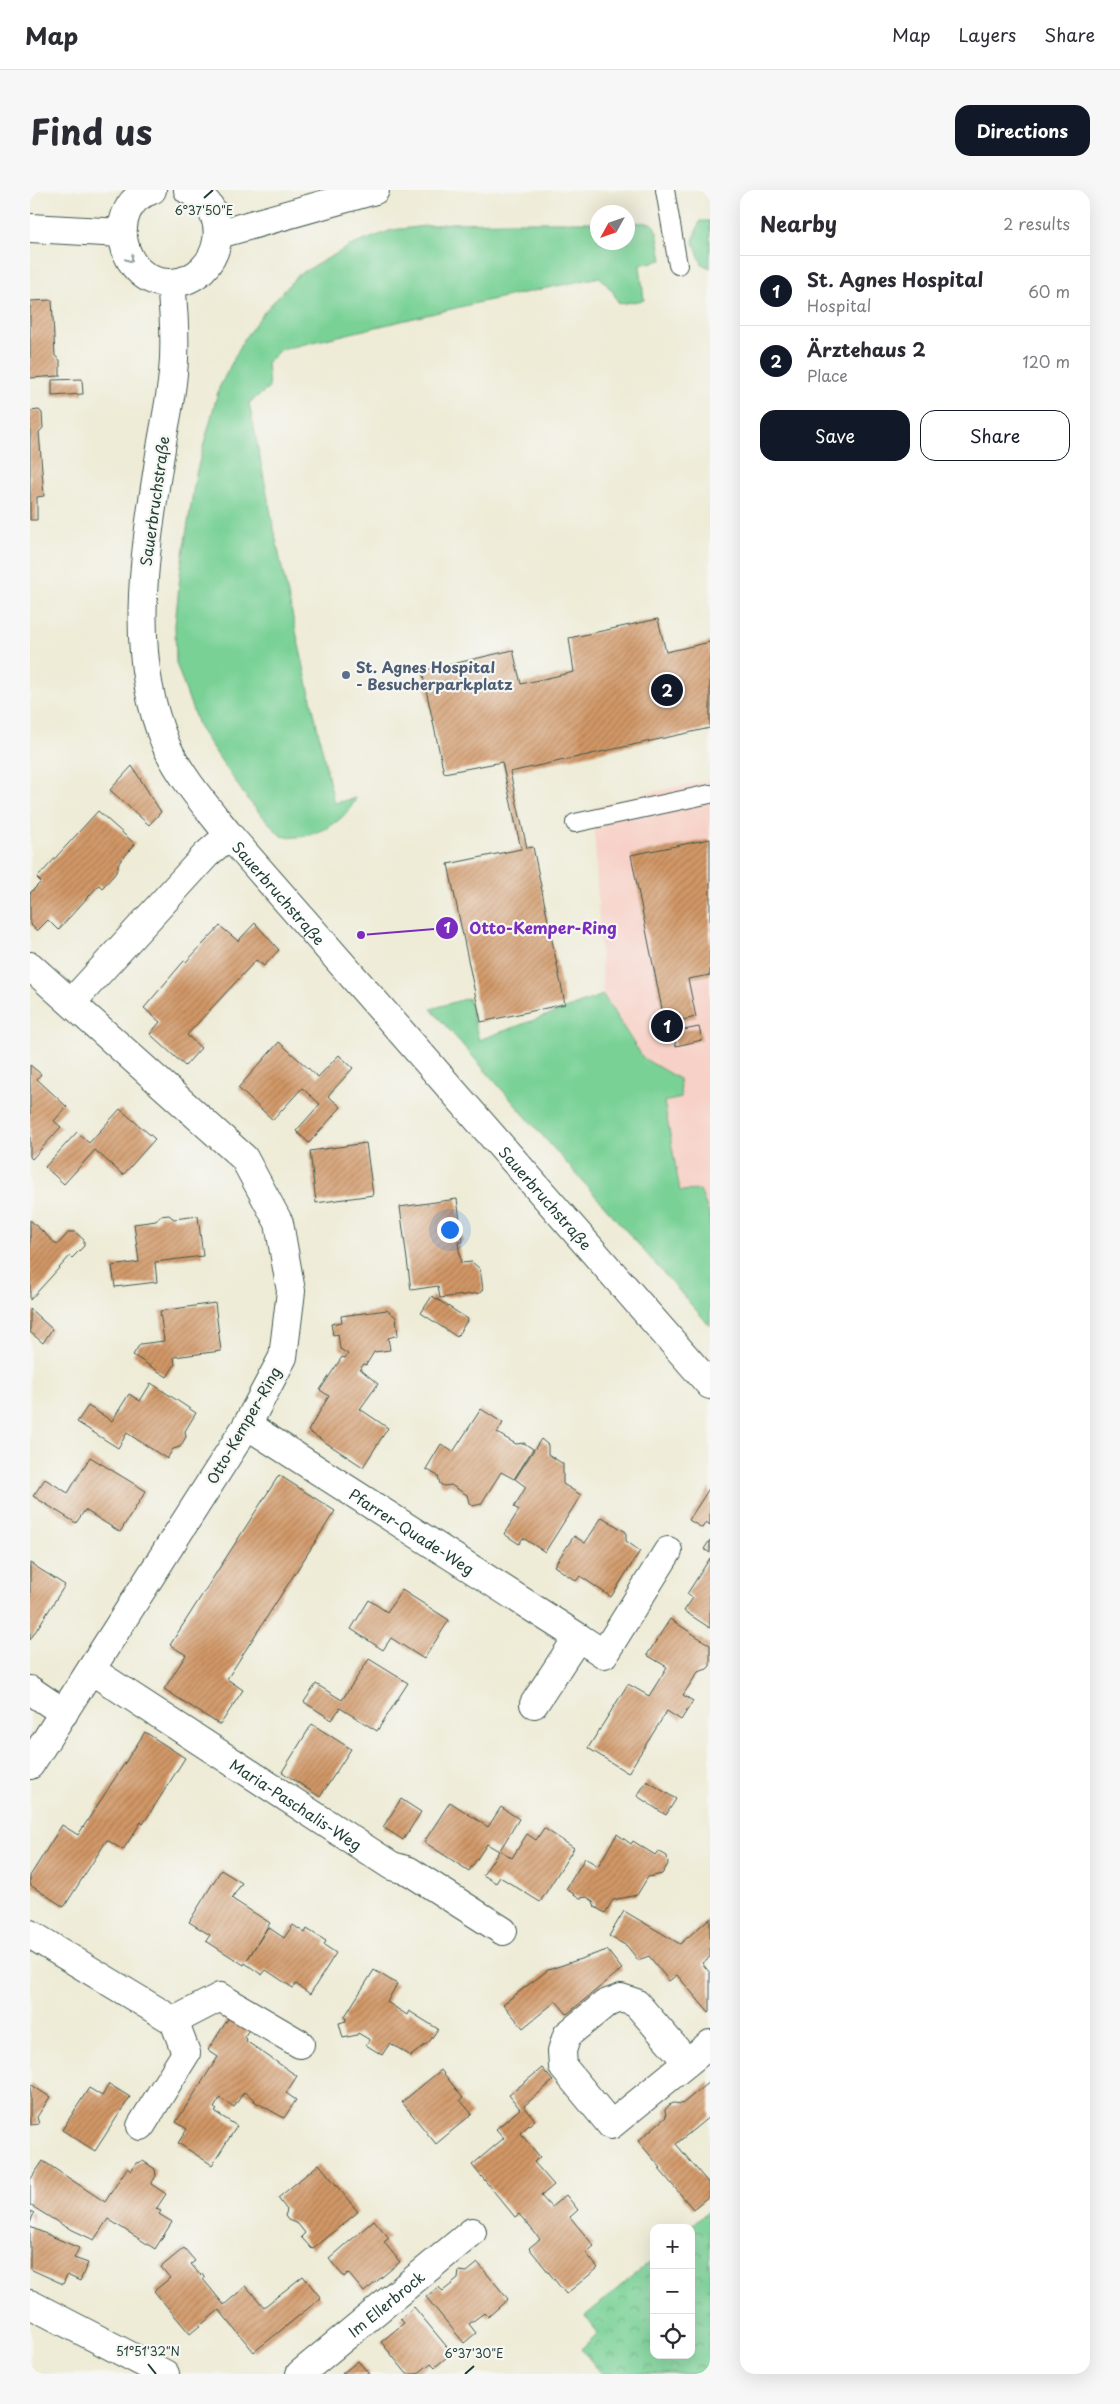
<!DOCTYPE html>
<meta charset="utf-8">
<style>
:root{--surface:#fff;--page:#f7f7f7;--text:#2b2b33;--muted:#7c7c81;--line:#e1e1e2;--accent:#111827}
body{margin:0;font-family:"Playpen Sans",sans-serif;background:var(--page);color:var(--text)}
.controls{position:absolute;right:15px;bottom:15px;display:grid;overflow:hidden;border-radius:10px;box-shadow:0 5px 20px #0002}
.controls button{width:45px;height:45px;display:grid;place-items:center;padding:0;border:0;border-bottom:1px solid var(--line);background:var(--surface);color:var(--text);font:25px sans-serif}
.compass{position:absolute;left:560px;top:15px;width:45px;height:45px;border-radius:50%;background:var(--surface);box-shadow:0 5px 20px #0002;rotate:230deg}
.you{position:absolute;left:419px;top:1039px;width:18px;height:18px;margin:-12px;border:4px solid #fff;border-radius:50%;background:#1a73e8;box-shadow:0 0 0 8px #1a73e833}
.badge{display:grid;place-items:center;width:32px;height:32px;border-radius:50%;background:var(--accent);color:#fff;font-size:16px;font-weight:700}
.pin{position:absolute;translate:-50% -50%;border:2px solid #fff;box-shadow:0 1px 5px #0006}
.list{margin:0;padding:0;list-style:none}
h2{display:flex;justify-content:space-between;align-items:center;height:65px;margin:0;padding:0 20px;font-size:21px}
h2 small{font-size:16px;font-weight:400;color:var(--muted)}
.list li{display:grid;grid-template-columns:32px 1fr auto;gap:15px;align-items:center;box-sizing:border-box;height:70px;padding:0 20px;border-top:1px solid var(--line)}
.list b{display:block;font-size:19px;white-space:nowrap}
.list p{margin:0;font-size:16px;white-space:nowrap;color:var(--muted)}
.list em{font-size:16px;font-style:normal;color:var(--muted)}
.actions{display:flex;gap:10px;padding:15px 20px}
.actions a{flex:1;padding:11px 0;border:1px solid var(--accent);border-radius:15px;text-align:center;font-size:18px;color:var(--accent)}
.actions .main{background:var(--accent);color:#fff}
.icon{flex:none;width:28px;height:28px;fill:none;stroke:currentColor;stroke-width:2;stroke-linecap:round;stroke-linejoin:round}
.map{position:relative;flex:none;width:680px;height:2184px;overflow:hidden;border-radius:15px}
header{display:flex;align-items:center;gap:30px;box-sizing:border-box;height:70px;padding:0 25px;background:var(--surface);border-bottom:1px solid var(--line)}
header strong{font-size:24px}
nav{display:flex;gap:28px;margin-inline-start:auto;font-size:18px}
.intro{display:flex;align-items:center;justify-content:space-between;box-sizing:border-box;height:120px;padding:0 30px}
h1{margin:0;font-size:35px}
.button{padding:12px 22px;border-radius:15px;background:var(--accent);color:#fff;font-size:18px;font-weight:700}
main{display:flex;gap:30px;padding:0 30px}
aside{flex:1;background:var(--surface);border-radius:15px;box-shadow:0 5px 20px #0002}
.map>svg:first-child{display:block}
</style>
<header>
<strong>Map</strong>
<nav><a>Map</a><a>Layers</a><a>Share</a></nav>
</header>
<div class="intro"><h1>Find us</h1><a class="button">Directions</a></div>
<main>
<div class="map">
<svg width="680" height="2184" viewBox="0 0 680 2184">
<defs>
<pattern id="park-crowns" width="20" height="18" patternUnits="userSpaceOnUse" patternTransform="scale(1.25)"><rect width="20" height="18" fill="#79d196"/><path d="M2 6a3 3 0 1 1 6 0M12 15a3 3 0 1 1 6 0" fill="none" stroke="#63ab7b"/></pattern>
<pattern id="building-hatch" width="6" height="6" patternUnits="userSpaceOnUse" patternTransform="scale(1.25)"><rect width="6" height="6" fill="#d29766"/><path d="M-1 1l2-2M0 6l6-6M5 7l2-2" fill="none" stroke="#aa7c55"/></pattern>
</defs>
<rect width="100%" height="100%" fill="#f6f6f2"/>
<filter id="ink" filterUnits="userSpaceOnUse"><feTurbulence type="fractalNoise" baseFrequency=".02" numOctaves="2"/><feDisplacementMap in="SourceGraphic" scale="10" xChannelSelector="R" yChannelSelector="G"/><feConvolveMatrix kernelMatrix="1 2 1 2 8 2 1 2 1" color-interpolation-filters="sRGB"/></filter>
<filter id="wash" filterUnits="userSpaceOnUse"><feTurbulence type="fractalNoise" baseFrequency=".0096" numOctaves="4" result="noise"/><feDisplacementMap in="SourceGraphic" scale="20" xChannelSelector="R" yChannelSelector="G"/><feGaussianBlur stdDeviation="1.12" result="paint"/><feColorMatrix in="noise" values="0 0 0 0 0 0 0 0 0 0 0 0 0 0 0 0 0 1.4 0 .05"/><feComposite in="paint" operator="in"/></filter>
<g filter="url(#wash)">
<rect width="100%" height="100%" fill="#eeebd6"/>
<path fill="#f7d1c7" d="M680,590V1026L670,1000L651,1001L633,912L649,889L613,868L573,805L563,618L609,605Z"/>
<path fill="#79d196" stroke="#4c8765" d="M670,31H680V78L672,74L663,51Z
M476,32H567L568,52H598V32L622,33L627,42L632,70L610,75L614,110L589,114L583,102L570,87L451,112L250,160L237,173L239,198L219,213L250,369L304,613L326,608C315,634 279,652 251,646L218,610L169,538L146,473L145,435L151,376L166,284L189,198L214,149L235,121L268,85L320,56L362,40L421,33Z
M573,805L613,868L649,889L651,908L634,912L650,1001L670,1000L680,1026V1136L401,819L438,808L449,850Z"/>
<path fill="url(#park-crowns)" stroke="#4c8765" d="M680,2020V2184H572L551,2159L568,2143L555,2126L624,2068V2165H661V2038H659Z"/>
<g id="blocks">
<path fill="url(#building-hatch)" d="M22,110L25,166L30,170V186L0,188V111Z
M52,189L53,204L22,206V190Z
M9,220L12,223L13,238L9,242L14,306L7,307V330H0V221Z
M628,429L636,462L680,452V538L480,582L497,658L503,657L535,814L451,832L418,674L491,659L472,572L414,583L392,481L483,460L491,494L544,482L539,448Z
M102,576L131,622L119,635L80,600Z
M68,621L105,654L88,674V679L84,685L72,698L69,695L28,740L18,730L7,741L0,734V703L11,692L7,688Z
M680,649V785L658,789L666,827L635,834L601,665Z
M225,733L249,760L234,776L226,770L157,845L171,858L155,876L120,844L130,832L114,818L154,771L156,772L190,736L208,751Z
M669,837L672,850L646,856L643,842Z
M249,852L288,887L309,865L323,878L298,906L311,917L279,953L266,941L290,914L272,898L243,930L208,898Z
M0,875L11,884L7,889L37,917L24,931L31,937L2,969L0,967Z
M90,919L125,949L93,985L65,960L34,994L15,977L47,942L59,953Z
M336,953L343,1005L286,1013L280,961Z
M427,1009L433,1052H428L431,1073L442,1072L450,1079L453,1099L450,1103L410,1108L408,1096L381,1100L370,1017Z
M139,1025L144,1029L168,1026L173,1066L125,1072L127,1092L85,1097L82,1076L109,1072L104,1034L126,1031L130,1026Z
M0,1030L27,1055L39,1042H45L54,1050V1056L42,1068L40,1066L0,1110Z
M402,1106L438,1129L427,1147L391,1123Z
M185,1113L191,1161L144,1167L145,1174L137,1187L103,1165L110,1154L134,1151L130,1121Z
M0,1119L22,1139L13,1153L0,1142Z
M357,1120L366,1127L368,1145L358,1148L360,1160L344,1162L336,1175L334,1174L330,1179L348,1194L330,1219L358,1238L333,1277L278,1241L299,1206L290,1200L312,1167L315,1168L318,1164L310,1159L308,1144L303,1145L301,1134L312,1132L311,1126Z
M121,1193L166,1223L155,1241L156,1247L150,1257L143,1259L137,1269L97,1243L88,1258L47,1232L58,1216L82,1231L99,1204L110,1211Z
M451,1219L473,1233L467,1243L486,1254L494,1253L503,1259L484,1289L471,1282L451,1314L443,1316L439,1313L437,1305L421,1295L414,1296L410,1294L408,1286L396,1279L411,1254L423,1262Z
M511,1249L518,1255V1264L533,1274V1294L551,1305L515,1362L493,1348L489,1354L474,1344L489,1320L484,1317L496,1297L485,1289Z
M60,1267L116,1301L90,1342L55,1320L46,1333L3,1306L15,1289L38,1303Z
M249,1285L305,1321L197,1489L213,1500L190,1535L134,1499L156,1465L140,1455Z
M680,1297V1335L676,1332L672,1338L659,1330Z
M572,1327L596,1342V1351L610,1361L581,1407L550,1386L546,1391L524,1376L544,1346L555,1353Z
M680,1350V1363L674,1359Z
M680,1368V1438L654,1421L663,1408L657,1404Z
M0,1373L35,1395L0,1450Z
M372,1400L419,1430L394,1469L361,1448L353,1460L321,1439L339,1410L357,1422Z
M640,1429L680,1455V1476L677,1479L668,1482L653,1505L663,1511L651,1530L637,1521L598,1583L558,1558L598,1494L619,1506L637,1477L617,1465Z
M339,1469L378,1493L347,1541L310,1518L302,1530L274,1512L286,1494L312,1510Z
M282,1534L321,1559L290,1607L252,1582Z
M115,1542L155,1568L113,1634L111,1632L93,1660L77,1650L34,1717L0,1695V1686L32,1635L48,1645Z
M617,1591L646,1609L636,1625L607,1606Z
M371,1609L391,1622L373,1650L353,1637Z
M420,1612L458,1637L471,1617L489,1629L470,1660L482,1668L497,1644L506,1650L514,1638L544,1658L510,1712L470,1687L466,1693L453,1685L469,1661L457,1654L439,1681L394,1652Z
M587,1644L601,1654L603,1651L625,1665L628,1661L637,1666L638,1674L632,1684L618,1687L607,1705L583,1710L575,1723L565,1717L563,1711L557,1707L550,1708L536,1699L555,1668L568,1676Z
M191,1680L212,1693L202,1708L204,1710L240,1733L217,1770L238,1737L254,1748L263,1735L275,1743L277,1739L296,1751L294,1755L306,1763L280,1804L266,1794L263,1798L236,1780L232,1785L215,1773L214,1775L176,1751L180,1745L159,1732Z
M594,1721L650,1754L680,1728V1767L672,1773L680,1783V1822L679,1823L647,1785L639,1791L619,1766L608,1770L597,1756L579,1746Z
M577,1760L592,1779L537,1824L526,1811L493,1838L473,1814L518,1780Z
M344,1780L367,1794L357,1812L377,1825L379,1821L408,1839L399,1852L381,1866L360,1853L352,1865L336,1855L340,1850L328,1843L327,1845L313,1848L309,1833L316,1831L315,1826Z
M201,1824L221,1837L214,1847L217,1849L216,1851L267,1886L256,1903L266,1910L254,1928L224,1911L225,1910L214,1902L204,1917L190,1908L184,1918L187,1920L185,1922L207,1936L182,1975L148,1953L157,1939L146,1932L188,1867L178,1860Z
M512,1878L523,1891L494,1916L505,1930L490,1943L510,1967L504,1972L524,1995L511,2006L521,2017L536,2005L548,2020L540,2027L564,2056L556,2063L568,2078L536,2104L499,2058L510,2049L489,2024L485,2027L442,1975L474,1948L466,1939L490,1919L479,1905Z
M411,1880L433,1908L430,1910L442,1924L406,1954L372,1912Z
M680,1891V1926L646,1954L680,1995V2005L663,2019L629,1979L631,1978L608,1951L636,1927L635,1920L639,1915L644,1913L652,1914Z
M0,1894L20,1907L7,1927L9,1934L0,1935Z
M79,1894L100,1907L65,1961L32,1940L59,1898L72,1906Z
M13,1971L75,2012L97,1978L101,1981L106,1973L113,1971L125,1979L126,1986L121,1994L136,2004L126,2019L131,2021L129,2024L142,2032L125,2059L78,2029L64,2050L34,2036L0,2015V1990Z
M289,1974L328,2022L282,2059L271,2047L275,2043L268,2034L258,2030L255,2026L257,2020L248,2008Z
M0,2021L4,2023L0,2033Z
M344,2030L359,2048L354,2052L370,2072L334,2102L318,2083L314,2087L299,2069Z
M0,2037L49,2058L44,2068L58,2073L50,2091L37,2085L33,2094L0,2079Z
M154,2058L165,2071L161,2074L170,2085L172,2083L175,2088L173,2089L194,2115L216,2096L234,2117L273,2086L291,2108L224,2162L189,2120L160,2144L124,2101L140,2088L131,2077Z
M448,2073L478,2109L458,2127L454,2123L439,2134L446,2143L434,2153L396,2107L408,2097L413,2101L428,2089L429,2081L437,2082Z
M384,2117L422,2163L405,2177L401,2173L387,2184H377L351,2152L374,2133L370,2129Z
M328,2171L339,2184H312Z"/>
</g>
</g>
<g filter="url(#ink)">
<use href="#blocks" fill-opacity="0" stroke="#3e574c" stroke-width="1"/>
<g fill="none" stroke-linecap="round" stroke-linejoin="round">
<defs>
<path id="service" d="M635,0L648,75
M545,633L680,604"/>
<g id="minor">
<path d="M189,44L345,0"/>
<path id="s1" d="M141,93C144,123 146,153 143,183C141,208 135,233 131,258C116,356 96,461 136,555C151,588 177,617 199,645L680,1195"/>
<path d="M0,776L214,968L249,1033L261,1101L253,1167L217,1235L0,1575"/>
<path d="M42,812L176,665L199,645"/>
<path id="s2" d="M217,1235L548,1447L504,1514"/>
<path d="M548,1447L574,1464L638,1361"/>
<path id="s3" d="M61,1480L362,1676L379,1681L473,1741"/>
<path d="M0,1500L34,1523"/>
<path d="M0,1744L144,1831L156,1863L111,1936"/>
<path d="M144,1831L190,1807L270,1854"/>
<path d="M657,1872L606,1813L591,1808L575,1814L537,1845L532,1861L533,1877L581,1935L680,1854"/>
<path d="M0,2114L135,2184"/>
<path id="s4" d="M270,2184L442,2042"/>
</g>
<path id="tertiary" d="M122,0C72,16 91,96 142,93C192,89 206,19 158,0
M0,38L92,43"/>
</defs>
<use href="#service" stroke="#3e574c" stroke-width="20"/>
<use href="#minor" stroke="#3e574c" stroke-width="30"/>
<use href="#tertiary" stroke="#3e574c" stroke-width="30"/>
<use href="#service" stroke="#fff" stroke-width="18"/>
<use href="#minor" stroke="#fff" stroke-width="28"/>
<use href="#tertiary" stroke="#fff" stroke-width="28"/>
</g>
<defs><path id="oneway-chevron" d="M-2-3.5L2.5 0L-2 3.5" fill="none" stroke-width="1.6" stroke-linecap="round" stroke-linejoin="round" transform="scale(1.25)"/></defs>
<use stroke="#8f9e9a" href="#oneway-chevron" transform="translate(100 69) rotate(57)"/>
</g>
<path fill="none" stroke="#1f3d34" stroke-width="2" d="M174,8L183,0M118,2174L126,2184M435,2184L444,2176"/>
<circle fill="#5c6f8a" stroke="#f6f6f2" stroke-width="2" cx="316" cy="485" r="5"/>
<g text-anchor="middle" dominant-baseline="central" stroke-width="4.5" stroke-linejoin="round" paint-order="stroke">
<g font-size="15" fill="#1f3d34" stroke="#f6f6f2">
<text transform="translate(124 311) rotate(-82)">Sauerbruchstraße</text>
<text stroke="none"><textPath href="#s1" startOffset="654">Sauerbruchstraße</textPath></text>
<text stroke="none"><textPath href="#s1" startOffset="1059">Sauerbruchstraße</textPath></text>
<text transform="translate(213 1235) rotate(-60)">Otto-Kemper-Ring</text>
<text stroke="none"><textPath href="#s2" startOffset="196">Pfarrer-Quade-Weg</textPath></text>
<text stroke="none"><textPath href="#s3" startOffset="245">Maria-Paschalis-Weg</textPath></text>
<text stroke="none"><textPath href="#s4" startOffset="111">Im Ellerbrock</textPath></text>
</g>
<g font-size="15" font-weight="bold" fill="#4e5e75" stroke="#f6f6f2" text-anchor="start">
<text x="326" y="476">St. Agnes Hospital<tspan x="326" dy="17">- Besucherparkplatz</tspan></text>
</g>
</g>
<g font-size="12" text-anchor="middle" fill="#1f3d34" stroke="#f6f6f2" stroke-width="4.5" stroke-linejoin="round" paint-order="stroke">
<text x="174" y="25">6°37'50"E</text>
<text x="118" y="2166">51°51'32"N</text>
<text x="444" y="2168">6°37'30"E</text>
</g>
<path fill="none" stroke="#7b2cbf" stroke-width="2" d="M331 745L417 738"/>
<g fill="#7b2cbf" stroke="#f6f6f2" stroke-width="2">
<circle cx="331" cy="745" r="5"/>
<circle cx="417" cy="738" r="12"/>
</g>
<g font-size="15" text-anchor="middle" font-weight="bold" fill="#fff">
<text x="417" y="743">1</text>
</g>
<g font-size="16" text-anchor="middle" font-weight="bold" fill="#7b2cbf" stroke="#f6f6f2" stroke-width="4.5" stroke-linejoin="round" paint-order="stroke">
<text x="513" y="744">Otto-Kemper-Ring</text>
</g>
</svg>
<div class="controls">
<button>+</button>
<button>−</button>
<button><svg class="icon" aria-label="locate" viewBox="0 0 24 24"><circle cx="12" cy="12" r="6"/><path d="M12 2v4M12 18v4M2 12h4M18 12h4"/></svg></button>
</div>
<svg class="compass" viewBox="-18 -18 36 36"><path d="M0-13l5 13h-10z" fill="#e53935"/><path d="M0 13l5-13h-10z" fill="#7c7c81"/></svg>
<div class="you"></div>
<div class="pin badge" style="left:637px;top:836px">1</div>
<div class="pin badge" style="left:637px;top:500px">2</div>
</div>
<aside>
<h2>Nearby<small>2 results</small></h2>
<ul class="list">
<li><span class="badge">1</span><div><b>St. Agnes Hospital</b><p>Hospital</p></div><em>60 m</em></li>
<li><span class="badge">2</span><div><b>Ärztehaus 2</b><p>Place</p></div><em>120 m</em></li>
</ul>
<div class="actions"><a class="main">Save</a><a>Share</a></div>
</aside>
</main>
